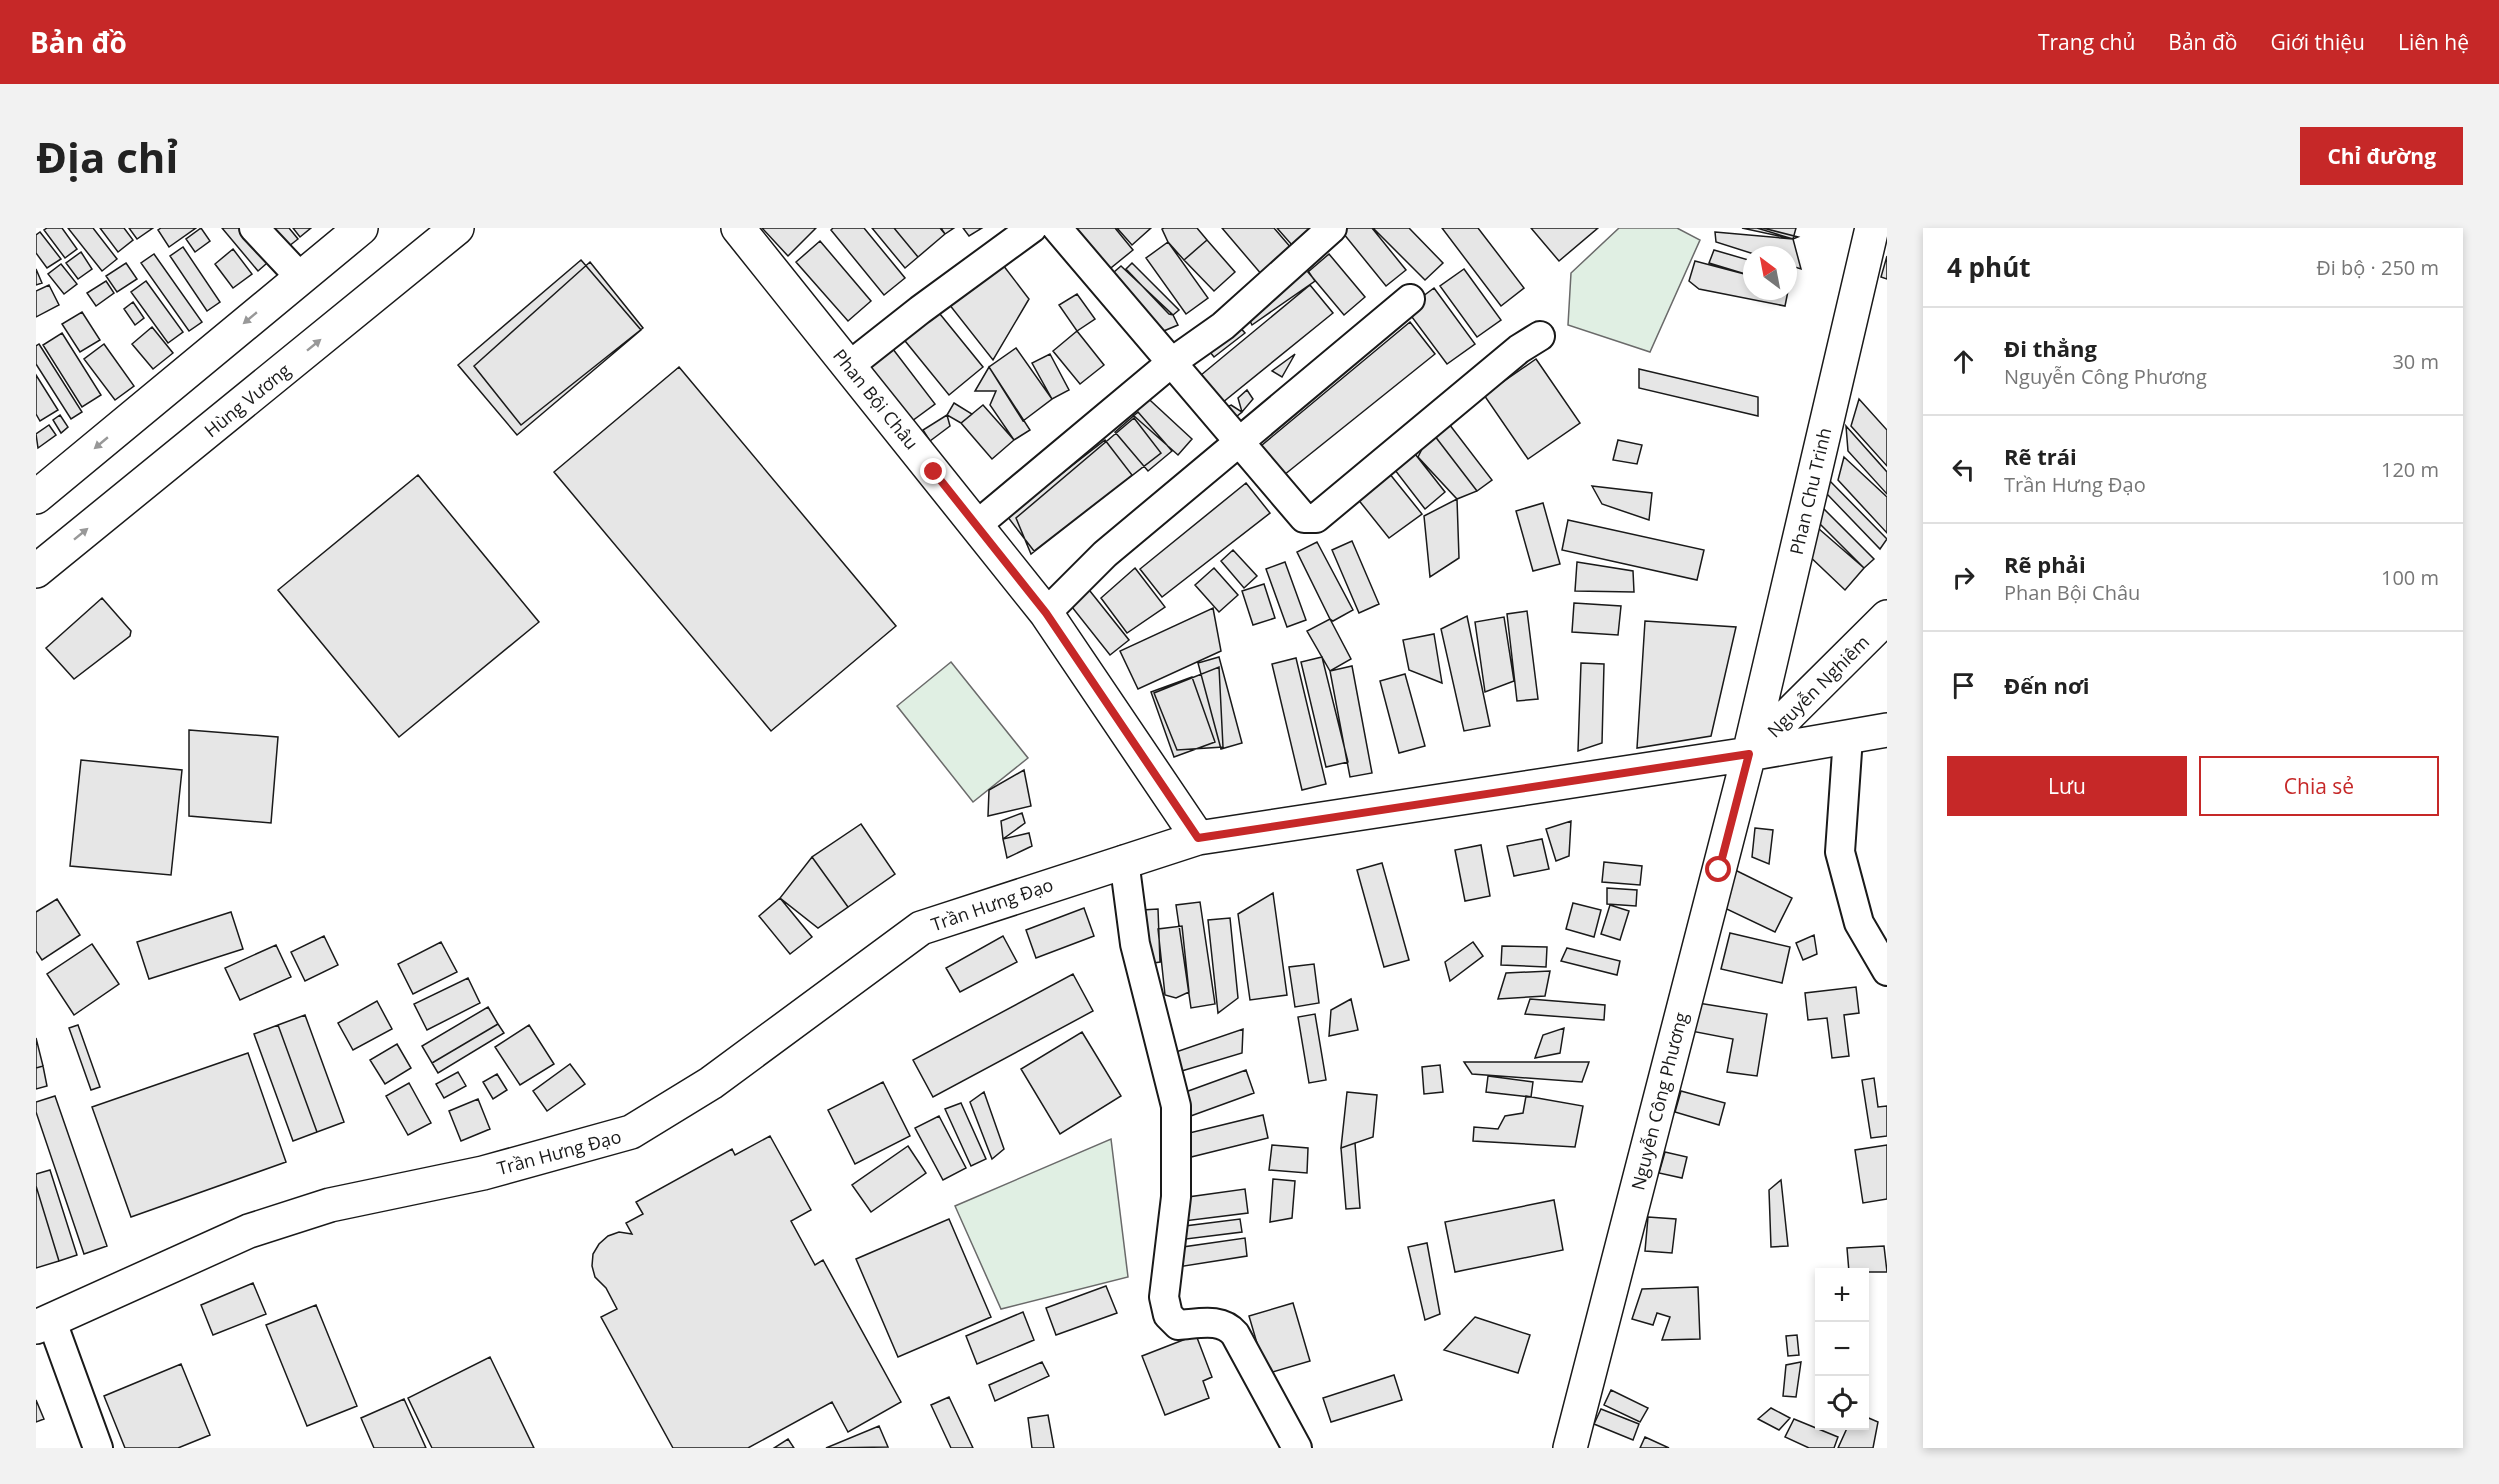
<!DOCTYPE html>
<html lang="vi">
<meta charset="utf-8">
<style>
:root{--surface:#fff;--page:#f2f2f2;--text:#222;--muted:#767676;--line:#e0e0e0;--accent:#c62828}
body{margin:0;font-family:"Open Sans",sans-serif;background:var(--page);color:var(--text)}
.controls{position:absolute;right:18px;bottom:18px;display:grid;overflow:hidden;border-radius:0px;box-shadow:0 3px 9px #0003}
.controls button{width:54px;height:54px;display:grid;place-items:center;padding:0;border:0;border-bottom:2px solid var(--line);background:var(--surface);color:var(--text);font:30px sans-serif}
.compass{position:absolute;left:1707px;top:18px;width:54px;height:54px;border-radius:50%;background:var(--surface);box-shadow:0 3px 9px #0003;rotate:328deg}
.stop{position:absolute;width:18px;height:18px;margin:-14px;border:4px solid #c62828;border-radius:50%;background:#fff}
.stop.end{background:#c62828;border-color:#fff;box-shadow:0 2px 6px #0008}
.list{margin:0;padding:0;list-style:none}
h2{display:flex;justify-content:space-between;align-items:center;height:78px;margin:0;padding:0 24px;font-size:26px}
h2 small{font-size:20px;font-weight:400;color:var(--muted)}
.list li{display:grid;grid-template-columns:39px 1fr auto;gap:18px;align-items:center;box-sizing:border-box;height:108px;padding:0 24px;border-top:2px solid var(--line)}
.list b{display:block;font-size:22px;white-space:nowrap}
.list p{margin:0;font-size:20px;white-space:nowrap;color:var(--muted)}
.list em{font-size:20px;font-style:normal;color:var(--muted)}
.actions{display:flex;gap:12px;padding:18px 24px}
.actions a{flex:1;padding:14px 0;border:2px solid var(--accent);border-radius:0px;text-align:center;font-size:21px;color:var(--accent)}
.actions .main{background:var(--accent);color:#fff}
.icon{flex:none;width:33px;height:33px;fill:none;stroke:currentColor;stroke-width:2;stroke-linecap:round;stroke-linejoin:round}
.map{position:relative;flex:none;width:1851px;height:1220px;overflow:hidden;border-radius:0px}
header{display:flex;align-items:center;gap:36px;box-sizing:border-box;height:84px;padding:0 30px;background:var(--accent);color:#fff}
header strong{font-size:28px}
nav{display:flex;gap:33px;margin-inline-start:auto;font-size:21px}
.intro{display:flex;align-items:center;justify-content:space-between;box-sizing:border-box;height:144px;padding:0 36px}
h1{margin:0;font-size:42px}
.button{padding:15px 27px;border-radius:0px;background:var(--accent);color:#fff;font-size:21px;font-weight:700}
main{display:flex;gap:36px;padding:0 36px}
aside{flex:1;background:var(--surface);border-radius:0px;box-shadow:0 3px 9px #0003}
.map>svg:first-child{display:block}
</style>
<header>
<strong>Bản đồ</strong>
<nav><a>Trang chủ</a><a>Bản đồ</a><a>Giới thiệu</a><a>Liên hệ</a></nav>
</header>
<div class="intro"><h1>Địa chỉ</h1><a class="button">Chỉ đường</a></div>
<main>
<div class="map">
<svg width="1851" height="1220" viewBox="0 0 1851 1220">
<rect width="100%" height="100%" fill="#fff"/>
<path fill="#e0efe3" stroke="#6a6a6a" stroke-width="1.5" d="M1583,0H1641L1664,12L1614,124L1532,97L1535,45Z
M915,434L992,530L937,574L861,478Z
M1075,911L1092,1049L965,1081L919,978Z"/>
<path fill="#e6e6e6" stroke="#1a1a1a" stroke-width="1.5" d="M11,0H26L41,21L29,30L8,2Z
M32,0H57L81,31L66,43Z
M64,0H88L97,12L82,24Z
M93,0H117L101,11Z
M125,0H160L133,19L122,2Z
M165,0L174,13L159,24L150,11Z
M186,0H214L238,29L222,43Z
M229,0H253L262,11L248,22Z
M257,0H275L264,9Z
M726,0H780L752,28Z
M797,0H828L869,50L848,67L795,2Z
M836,0H858L882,29L869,40Z
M858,0H904L909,6L882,29Z
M905,0H918L909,6Z
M927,0H946L933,8Z
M1026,0H1079L1097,22L1065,48Z
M1081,0H1115L1096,17Z
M1128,0H1161L1171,12L1148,32L1132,14L1126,1Z
M1186,0H1238L1262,28L1232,54Z
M1241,0H1292L1263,25Z
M1303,0H1336L1370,42L1350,58Z
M1337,0H1373L1407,35L1389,52Z
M1406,0H1442L1488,60L1465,78Z
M1495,0H1562L1523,33Z
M1706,0H1727L1762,9L1757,11Z
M1721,0H1760L1757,11Z
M4,4L25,31L11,40L0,25V7Z
M1679,4L1757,11L1765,41L1752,37V27H1721L1680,14Z
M1171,12L1199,44L1178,63L1148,32Z
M784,13L835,73L812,93L760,34Z
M1132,14L1172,70L1150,86L1110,30Z
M147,19L184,74L171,83L134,28Z
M197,21L216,46L197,60L179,36Z
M1678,22L1716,33V48L1673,35Z
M45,24L56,41L42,51L30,35Z
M118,26L166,94L153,103L105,35Z
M1293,26L1329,69L1308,87L1272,44Z
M1851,28V51L1845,49Z
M545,32L605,102L481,207L422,137Z
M1659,33L1716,48V63H1752L1749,78L1663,61L1653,53Z
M554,34L607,100L485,197L438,138Z
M1266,34L1279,53L1216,97L1210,85Z
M90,35L101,51L81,64L70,48Z
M1096,35L1143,82L1137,87L1133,86L1090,41Z
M25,36L41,56L28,66L12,46Z
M967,37L993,71L957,132L909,71Z
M1085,38L1137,87L1142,97L1118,107L1070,51Z
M0,41L6,55L0,57Z
M1428,41L1465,92L1441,109L1404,58Z
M1752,43L1757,44L1753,58H1752Z
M70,53L78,65L60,78L51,65Z
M110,53L147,104L132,115L95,64Z
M13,57L23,77L0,89V63Z
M1274,57L1297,85L1181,179L1159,152Z
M1398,60L1439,116L1411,136L1370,81Z
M1041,66L1059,91L1041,103L1023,77Z
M97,74L108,90L99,97L88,81Z
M895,75L947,139L913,167L861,103Z
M46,84L64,112L44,124L26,96Z
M1374,94L1399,126L1243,251L1220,222Z
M1200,95L1209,105L1178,129L1170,119Z
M116,99L137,125L117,141L96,116Z
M1041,103L1068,137L1044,156L1017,123Z
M26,105L65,167L46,179L7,117Z
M850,112L899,176L876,193L827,129Z
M3,116L46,184L35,191L0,136V118Z
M68,116L98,158L79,172L48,131Z
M980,120L1016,171L987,193L953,139Z
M1014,126L1033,162L1016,171L996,135Z
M1259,126L1246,149L1236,143Z
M1500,131L1544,195L1492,231L1448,167Z
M643,139L860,398L735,503L518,244Z
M953,139L994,202L978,212L954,177L960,163H939Z
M1603,141L1722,169V188L1603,160Z
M0,147L22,182L4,193L0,186Z
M1103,162L1156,211L1142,227L1088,179Z
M1211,162L1217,171L1206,184L1202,170Z
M1823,171L1851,202V238L1815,198Z
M918,175L936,186L925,195L911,187Z
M947,177L978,212L956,231L925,195Z
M1195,177L1206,184L1195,193L1182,184Z
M1102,184L1136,223L1112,243L1079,204Z
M24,187L32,199L25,205L17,192Z
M911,187L914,198L894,213L887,202Z
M1098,190L1125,225L995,326L980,290Z
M1410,192L1456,252L1441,263L1395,203Z
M13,197L20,207L2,220L0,206Z
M1810,198L1851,244V266L1812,223Z
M1395,203L1441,263L1421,271L1382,229Z
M1069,212L1096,247L998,323L971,288Z
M1582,212L1606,217L1601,236L1577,232Z
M1372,217L1409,264L1389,281L1352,233Z
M1808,229L1851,269V305L1802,252Z
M1349,240L1386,286L1353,310L1317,265Z
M382,247L503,394L363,509L242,362Z
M1790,249L1851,311L1844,321L1791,266Z
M1210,255L1234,285L1126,369L1104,341Z
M1556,258L1616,265L1613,292L1566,276Z
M1421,271L1423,330L1394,349L1388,288Z
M1507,275L1524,336L1497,343L1480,283Z
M1782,275L1838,331L1828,340L1779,291Z
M1532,292L1668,322L1661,352L1526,322Z
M1775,294L1828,340L1809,362L1768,323Z
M1316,313L1343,376L1323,385L1296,322Z
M1281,314L1317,382L1297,393L1294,391L1261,324Z
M1197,322L1221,348L1208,360L1185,333Z
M1249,334L1270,392L1251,399L1230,341Z
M1541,334L1597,343L1598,364L1539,363Z
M1099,340L1129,379L1091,405L1065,370Z
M1178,340L1202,367L1183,384L1159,357Z
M1046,353L1093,412L1074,427L1032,374Z
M1228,356L1239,390L1217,397L1206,363Z
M66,370L95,403L94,408L38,451L10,420Z
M1538,375L1585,378L1582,407L1536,404Z
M1177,380L1185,423L1102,461L1084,423Z
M1491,383L1502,471L1481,473L1471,386Z
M1431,388L1454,498L1428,503L1405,401Z
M1468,389L1478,453L1449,464L1439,394Z
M1294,391L1315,431L1294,443L1271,403Z
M1609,393L1700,399L1675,508L1601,520Z
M1398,406L1406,455L1373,442L1367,412Z
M1183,429L1206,515L1185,521L1162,435Z
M1286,429L1312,534L1290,539L1265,434Z
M1260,430L1290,556L1266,562L1236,436Z
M1545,435L1568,436L1566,515L1542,523Z
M1316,438L1336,545L1314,549L1294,443Z
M1183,439L1187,519L1141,522L1118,465Z
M1369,446L1389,518L1363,525L1344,453Z
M1156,449L1179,514L1138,529L1115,464Z
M153,502L242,509L235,595L153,588Z
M45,532L146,542L135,647L34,638Z
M988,542L995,578L952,588L953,562Z
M986,585L989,595L967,611L965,593Z
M1535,593L1533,628L1520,633L1510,601Z
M825,596L859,646L812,679L776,629Z
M1719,600L1737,602L1733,636L1716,629Z
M993,605L996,618L971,630L967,611Z
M1506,611L1513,641L1478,648L1471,618Z
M1445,617L1454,668L1429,673L1419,622Z
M776,629L812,679L782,700L744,670Z
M1568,634L1606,638L1604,657L1566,654Z
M1346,635L1373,732L1348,739L1321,642Z
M1695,640L1756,670L1739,704L1678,675Z
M1571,660L1601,662L1600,678L1571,676Z
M1237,665L1251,767L1214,772L1202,686Z
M744,670L776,709L754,726L723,688Z
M21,671L44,707L6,732L0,723V684Z
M1164,674L1179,776L1155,780L1140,677Z
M1537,675L1565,682L1558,709L1530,701Z
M1574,677L1593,683L1584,712L1565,706Z
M1048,680L1058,708L1000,730L990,702Z
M1122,681L1124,734L1111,736L1106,682Z
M195,684L207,721L113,751L101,714Z
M1194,690L1202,770L1182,785L1172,692Z
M1146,698L1153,764L1140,770L1129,767L1122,701Z
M1694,705L1754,719L1746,755L1685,741Z
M1778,707L1781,726L1767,732L1760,715Z
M288,708L302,737L269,753L255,724Z
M967,708L981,734L924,764L910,740Z
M405,714L421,744L377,766L362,736Z
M1437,714L1447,728L1414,753L1409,734Z
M56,716L83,756L38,787L11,746Z
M240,717L255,749L204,772L189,740Z
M1466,718L1511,719L1510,739L1465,737Z
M1531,720L1584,733L1581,747L1525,733Z
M1278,736L1283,775L1259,779L1253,739Z
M1514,743L1509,768L1462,771L1470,745Z
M1037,746L1057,783L897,869L877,832Z
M432,750L444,775L391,802L378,776Z
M1820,759L1823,785L1808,787L1813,828L1796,830L1791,790L1772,792L1769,765Z
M1315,771L1322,802L1293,808L1295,782Z
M1494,771L1569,777L1568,792L1489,786Z
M341,773L356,801L317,822L302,795Z
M1662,775L1731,786L1721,848L1691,844L1697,811L1655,803Z
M452,779L462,796L396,835L386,818Z
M1279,786L1290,852L1273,855L1262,789Z
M269,787L308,894L281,904L242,797Z
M462,796L468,805L402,845L396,835Z
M42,797L64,859L55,862L33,800Z
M242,797L281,904L257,913L218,806Z
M493,797L518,836L484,857L459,819Z
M1528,800L1524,825L1499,830L1507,807Z
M1207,801L1206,825L1139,845L1137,825Z
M1046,804L1085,868L1024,906L985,841Z
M0,810L7,838L0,840Z
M361,816L375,840L349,856L334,832Z
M212,825L250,934L95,989L56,879Z
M1428,834H1553L1546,854L1436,846Z
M534,836L549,856L511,883L497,863Z
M1404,837L1407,864L1388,866L1386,839Z
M7,838L11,858L0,861V840Z
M1210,842L1218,865L1152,889L1144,866Z
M422,844L430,858L408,870L400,856Z
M461,846L471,862L457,871L447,854Z
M1452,848L1497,854L1495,869L1450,864Z
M1838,850L1842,879L1851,878V908L1835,910L1826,852Z
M847,854L874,908L819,936L792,882Z
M373,855L395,895L372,907L350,868Z
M1645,863L1689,875L1683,897L1639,884Z
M948,864L968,921L956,931L934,874Z
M1311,864L1341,867L1337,909L1305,920Z
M19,868L71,1018L48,1026L0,884V874Z
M1490,868L1547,878L1539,919L1437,913L1438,899L1462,901L1469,888L1487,885Z
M442,871L454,901L425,913L413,883Z
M925,875L950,931L935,938L909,881Z
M1227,887L1232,910L1147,931L1141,908Z
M903,888L930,940L907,952L879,900Z
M734,908L775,982L755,993L779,1037L787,1032L865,1174L812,1204L796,1174L712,1220H637L565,1089L581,1081L570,1060L559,1049L556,1038L557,1026L563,1016L572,1008L583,1004L596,1006L590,995L607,986L600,974L696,921L699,927Z
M1319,915L1324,980L1310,981L1305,920Z
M1236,917L1272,920L1271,945L1233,942Z
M1851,917V971L1827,975L1819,922Z
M872,918L890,945L835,984L816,957Z
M1629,924L1651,929L1646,950L1623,945Z
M14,942L41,1027L23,1033L0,958V946Z
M1237,951L1259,953L1256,990L1234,994Z
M1745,952L1752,1018L1735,1019L1733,962Z
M0,958L23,1033L0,1040Z
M1209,961L1212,985L1148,993L1145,970Z
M1518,972L1527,1022L1419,1044L1409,994Z
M1612,989L1640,991L1636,1025L1609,1023Z
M913,991L955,1089L862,1129L820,1031Z
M1204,991L1206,1004L1142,1012L1141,999Z
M1209,1010L1211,1028L1142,1039L1140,1020Z
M1391,1015L1404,1086L1389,1092L1372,1019Z
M1848,1018L1851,1044H1813L1811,1020Z
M217,1055L230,1086L177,1107L165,1077Z
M1070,1058L1081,1085L1020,1107L1010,1080Z
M1662,1059L1664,1111L1626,1112L1634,1089L1621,1085L1617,1097L1596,1091L1606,1061Z
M1257,1075L1274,1133L1230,1146L1213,1088Z
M280,1077L321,1178L271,1198L230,1097Z
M987,1084L998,1112L941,1136L930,1108Z
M1439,1089L1494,1107L1482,1145L1408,1122Z
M1160,1107L1176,1149L1167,1153L1173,1170L1129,1187L1106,1128Z
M1761,1107L1763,1127L1752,1128L1750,1108Z
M454,1129L498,1220H396L372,1170Z
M1006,1134L1013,1148L959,1173L953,1157Z
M1765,1134L1760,1169L1747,1168L1750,1137Z
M145,1136L174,1207L142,1220H89L68,1168Z
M1358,1147L1366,1172L1295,1194L1287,1170Z
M1575,1162L1612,1180L1604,1194L1568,1177Z
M913,1169L937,1220H915L895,1177Z
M368,1171L390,1220H338L325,1190Z
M0,1172L8,1191L0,1194Z
M1735,1180L1754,1190L1743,1202L1722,1191Z
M1565,1181L1603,1196L1597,1212L1558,1196Z
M1012,1187L1018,1220H996L992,1190Z
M1828,1188L1842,1194L1837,1220H1802L1812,1198H1828Z
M1758,1191L1802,1209L1798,1220H1773L1749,1209Z
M843,1198L852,1219L790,1220Z
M1609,1209L1633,1220H1604Z
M752,1211L758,1220H738Z"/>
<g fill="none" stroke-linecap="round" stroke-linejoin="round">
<defs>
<path id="street" d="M218,0L264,49
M1021,0L1268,290H1280L1483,121L1504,108
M813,138L884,82L996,0
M941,297L1136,134L1187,98L1296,0
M1010,385L1069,326L1374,71
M1812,509L1804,624L1823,695L1851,743
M1088,632L1099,716L1140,878V969L1128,1069L1132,1087L1142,1097C1162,1096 1185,1089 1199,1106L1261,1220
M15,1091L62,1220"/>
<path id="secondary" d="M702,0L1010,385L1162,610
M0,269L325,0
M0,343L421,0
M1713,526L1851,389
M0,1099L213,1003L294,977L447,945L595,904L675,855L885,700L1162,610L1713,526L1851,502
M1534,1220L1713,526L1836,0"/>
</defs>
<use href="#street" stroke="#1a1a1a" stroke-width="32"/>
<use href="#secondary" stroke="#1a1a1a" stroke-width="36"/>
<use href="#street" stroke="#fff" stroke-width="28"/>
<use href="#secondary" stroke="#fff" stroke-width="33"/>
</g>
<defs><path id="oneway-solid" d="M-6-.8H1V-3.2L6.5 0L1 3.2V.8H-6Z" transform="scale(1.5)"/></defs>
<g fill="#989898">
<use href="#oneway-solid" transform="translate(214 90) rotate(140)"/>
<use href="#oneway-solid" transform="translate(278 117) rotate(-39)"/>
<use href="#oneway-solid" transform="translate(65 215) rotate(140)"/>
<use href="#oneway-solid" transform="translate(45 306) rotate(-39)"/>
</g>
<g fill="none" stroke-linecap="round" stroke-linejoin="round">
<path stroke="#c62828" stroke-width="8" d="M898,244L1010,385L1162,610L1713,526L1683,642"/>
</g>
<g text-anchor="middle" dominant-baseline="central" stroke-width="4.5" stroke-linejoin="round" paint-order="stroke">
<g font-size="18" fill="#1a1a1a" stroke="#fff">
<text transform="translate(840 171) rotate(51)">Phan Bội Châu</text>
<text transform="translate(211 172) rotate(-39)">Hùng Vương</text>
<text transform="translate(1774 263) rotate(-77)">Phan Chu Trinh</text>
<text transform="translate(1782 458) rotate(-45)">Nguyễn Nghiêm</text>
<text transform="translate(956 676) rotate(-19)">Trần Hưng Đạo</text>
<text transform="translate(1623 873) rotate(-76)">Nguyễn Công Phương</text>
<text transform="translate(523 924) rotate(-15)">Trần Hưng Đạo</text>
</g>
</g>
</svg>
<div class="controls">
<button>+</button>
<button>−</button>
<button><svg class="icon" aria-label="locate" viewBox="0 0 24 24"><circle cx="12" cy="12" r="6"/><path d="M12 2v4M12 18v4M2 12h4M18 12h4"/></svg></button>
</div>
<svg class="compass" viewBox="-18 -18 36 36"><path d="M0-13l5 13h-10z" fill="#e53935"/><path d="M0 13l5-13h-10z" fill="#767676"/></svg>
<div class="stop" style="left:1683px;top:642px"></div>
<div class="stop end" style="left:898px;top:244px"></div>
</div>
<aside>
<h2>4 phút<small>Đi bộ · 250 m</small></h2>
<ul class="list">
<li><svg class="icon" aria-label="ahead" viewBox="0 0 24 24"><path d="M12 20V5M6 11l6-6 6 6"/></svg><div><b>Đi thẳng</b><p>Nguyễn Công Phương</p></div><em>30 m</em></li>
<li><svg class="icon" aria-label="left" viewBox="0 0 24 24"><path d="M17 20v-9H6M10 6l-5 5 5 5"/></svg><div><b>Rẽ trái</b><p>Trần Hưng Đạo</p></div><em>120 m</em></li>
<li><svg class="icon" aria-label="right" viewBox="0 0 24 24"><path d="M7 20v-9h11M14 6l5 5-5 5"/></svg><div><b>Rẽ phải</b><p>Phan Bội Châu</p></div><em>100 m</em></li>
<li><svg class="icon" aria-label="arrive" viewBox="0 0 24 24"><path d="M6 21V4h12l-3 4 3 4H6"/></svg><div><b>Đến nơi</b></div></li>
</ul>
<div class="actions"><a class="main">Lưu</a><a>Chia sẻ</a></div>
</aside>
</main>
